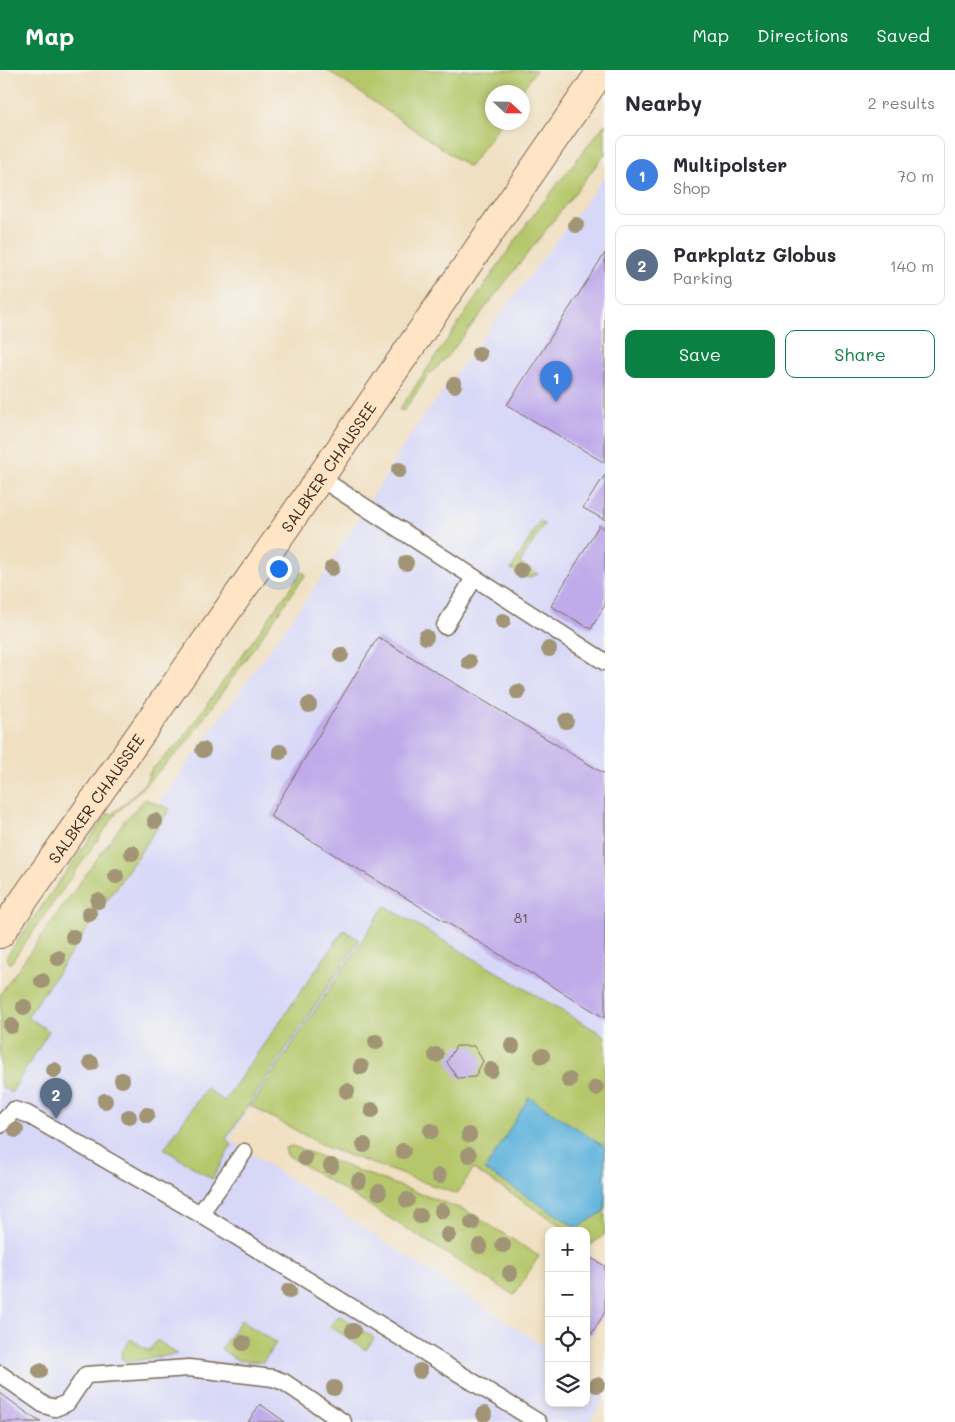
<!DOCTYPE html>
<meta charset="utf-8">
<style>
:root{--surface:#fff;--page:#f7f7f7;--text:#2b2b33;--muted:#7c7c81;--line:#e1e1e2;--accent:#0b8043}
body{margin:0;font-family:Mali,sans-serif;background:var(--page);color:var(--text)}
.controls{position:absolute;right:15px;bottom:15px;display:grid;overflow:hidden;border-radius:10px;box-shadow:0 2px 8px #0003}
.controls button{width:45px;height:45px;display:grid;place-items:center;padding:0;border:0;border-bottom:1px solid var(--line);background:var(--surface);color:var(--text);font:25px sans-serif}
.compass{position:absolute;left:485px;top:15px;width:45px;height:45px;border-radius:50%;background:var(--surface);box-shadow:0 2px 8px #0003;rotate:112deg}
.you{position:absolute;left:278px;top:498px;width:18px;height:18px;margin:-12px;border:4px solid #fff;border-radius:50%;background:#1a73e8;box-shadow:0 0 0 8px #1a73e833}
.badge{display:grid;place-items:center;width:32px;height:32px;border-radius:50%;background:var(--accent);color:#fff;font-size:16px;font-weight:700}
.pin{position:absolute;translate:-50% -41px;filter:drop-shadow(0 1px 2px #0008)}
.pin::after{content:'';position:absolute;top:26px;width:18px;height:15px;background:inherit;clip-path:polygon(0 0,100% 0,50% 100%)}
.list{margin:0;padding:0;list-style:none}
h2{display:flex;justify-content:space-between;align-items:center;height:65px;margin:0;padding:0 20px;font-size:21px}
h2 small{font-size:16px;font-weight:400;color:var(--muted)}
.list li{display:grid;grid-template-columns:32px 1fr auto;gap:15px;align-items:center;box-sizing:border-box;height:80px;margin:0 10px 10px;padding:0 10px;border:1px solid var(--line);border-radius:10px}
.list b{display:block;font-size:19px;white-space:nowrap}
.list p{margin:0;font-size:16px;white-space:nowrap;color:var(--muted)}
.list em{font-size:16px;font-style:normal;color:var(--muted)}
.actions{display:flex;gap:10px;padding:15px 20px}
.actions a{flex:1;padding:11px 0;border:1px solid var(--accent);border-radius:10px;text-align:center;font-size:18px;color:var(--accent)}
.actions .main{background:var(--accent);color:#fff}
.icon{flex:none;width:28px;height:28px;fill:none;stroke:currentColor;stroke-width:2;stroke-linecap:round;stroke-linejoin:round}
.map{position:relative;flex:none;width:605px;height:1352px;overflow:hidden}
header{display:flex;align-items:center;gap:30px;box-sizing:border-box;height:70px;padding:0 25px;background:var(--accent);color:#fff}
header strong{font-size:24px}
nav{display:flex;gap:28px;margin-inline-start:auto;font-size:18px}
main{display:flex}
aside{flex:1;background:var(--surface)}
.map>svg:first-child{display:block}
</style>
<header>
<strong>Map</strong>
<nav><a>Map</a><a>Directions</a><a>Saved</a></nav>
</header>
<main>
<div class="map">
<svg width="605" height="1352" viewBox="0 0 605 1352">
<rect width="100%" height="100%" fill="#f6f6f2"/>
<filter id="ink" filterUnits="userSpaceOnUse"><feTurbulence type="fractalNoise" baseFrequency=".02" numOctaves="2"/><feDisplacementMap in="SourceGraphic" scale="10" xChannelSelector="R" yChannelSelector="G"/><feConvolveMatrix kernelMatrix="1 2 1 2 8 2 1 2 1" color-interpolation-filters="sRGB"/></filter>
<filter id="wash" filterUnits="userSpaceOnUse"><feTurbulence type="fractalNoise" baseFrequency=".0096" numOctaves="4" result="noise"/><feDisplacementMap in="SourceGraphic" scale="20" xChannelSelector="R" yChannelSelector="G"/><feGaussianBlur stdDeviation="1.12" result="paint"/><feColorMatrix in="noise" values="0 0 0 0 0 0 0 0 0 0 0 0 0 0 0 0 0 1.4 0 .05"/><feComposite in="paint" operator="in"/></filter>
<g filter="url(#wash)">
<rect width="100%" height="100%" fill="#f0dfc0"/>
<path fill="#d7d7f8" d="M605,106V966L385,836L229,1069L549,1280V1333H586V1305L605,1317V1328L590,1352H0V962L180,704L324,504L415,358Z"/>
<path fill="#b5c76a" stroke="#787844" d="M327,0H536L521,22H492V52L501,53L469,97Z
M605,54V84L447,287L427,307L404,341L399,340L528,152Z
M540,451L544,454L520,493L538,504L528,508L511,499Z
M302,502L306,504L184,676L116,744L10,894L6,887L107,744H112L133,726L146,711L151,700L179,673Z
M145,729L170,739L27,947L49,961L11,1023L0,1015V924L124,751Z
M385,836L605,966V1164L591,1175L586,1172V1161H569L473,1099L457,1124L328,1078L251,1036Z
M344,860L359,870L226,1069L232,1075L212,1109L164,1079L206,1018L224,1031Z
M292,1076L467,1141L539,1186L514,1225L287,1085L285,1078Z
M341,1246L374,1268L366,1280L330,1256L337,1247Z
M241,1250L276,1273L263,1292L237,1290L221,1279Z
M131,1269L149,1281L157,1270L177,1284L127,1292L121,1288L122,1282Z"/>
<path fill="#60b3dc" stroke="#4e6e7d" d="M529,1027L605,1077V1138L602,1143L577,1158L485,1100Z"/>
<g id="blocks">
<path fill="#bfabe9" d="M605,183V393L507,335Z
M605,405V450L583,438Z
M599,455L605,459V535L591,559L551,536Z
M378,567L605,704V948L270,746Z
M456,976H474L483,991L475,1007L457,1008L447,992Z
M586,1185L605,1196V1242L591,1265L586,1262Z
M0,1323L34,1348L41,1352H0Z
M260,1334L285,1352H248Z"/>
</g>
</g>
<g filter="url(#ink)">
<use href="#blocks" fill-opacity="0" stroke="#7a6957" stroke-width="1"/>
<g fill="none" stroke-linecap="round" stroke-linejoin="round">
<defs>
<path id="lane" d="M320,408L605,592
M445,556L474,508
M0,1055L14,1040L27,1044L200,1144L538,1352
M200,1144L244,1082
M0,1304L44,1335L55,1338L67,1333L86,1305L189,1298L273,1308L284,1312L343,1352"/>
<g id="secondary">
<path id="s1" d="M0,864L279,467L602,0"/>
</g>
</defs>
<use href="#lane" stroke="#7a6957" stroke-width="19"/>
<use href="#secondary" stroke="#7a6957" stroke-width="30"/>
<use href="#lane" stroke="#fff" stroke-width="16"/>
<use href="#secondary" stroke="#ffe4c6" stroke-width="28"/>
</g>
<g fill="#a19574">
<circle cx="576" cy="155" r="8"/>
<circle cx="479" cy="284" r="8"/>
<circle cx="454" cy="315" r="8"/>
<circle cx="399" cy="400" r="8"/>
<circle cx="406" cy="493" r="8"/>
<circle cx="332" cy="498" r="8"/>
<circle cx="521" cy="500" r="8"/>
<circle cx="503" cy="551" r="8"/>
<circle cx="426" cy="567" r="8"/>
<circle cx="549" cy="579" r="8"/>
<circle cx="341" cy="585" r="8"/>
<circle cx="469" cy="592" r="8"/>
<circle cx="518" cy="622" r="8"/>
<circle cx="309" cy="635" r="8"/>
<circle cx="566" cy="651" r="8"/>
<circle cx="203" cy="680" r="8"/>
<circle cx="280" cy="682" r="8"/>
<circle cx="155" cy="751" r="8"/>
<circle cx="132" cy="783" r="8"/>
<circle cx="116" cy="806" r="8"/>
<circle cx="98" cy="831" r="8"/>
<circle cx="89" cy="844" r="8"/>
<circle cx="73" cy="867" r="8"/>
<circle cx="58" cy="888" r="8"/>
<circle cx="42" cy="911" r="8"/>
<circle cx="24" cy="937" r="8"/>
<circle cx="11" cy="956" r="8"/>
<circle cx="376" cy="972" r="8"/>
<circle cx="512" cy="976" r="8"/>
<circle cx="436" cy="985" r="8"/>
<circle cx="542" cy="986" r="8"/>
<circle cx="91" cy="993" r="8"/>
<circle cx="361" cy="997" r="8"/>
<circle cx="54" cy="1000" r="8"/>
<circle cx="491" cy="1000" r="8"/>
<circle cx="122" cy="1010" r="8"/>
<circle cx="569" cy="1010" r="8"/>
<circle cx="596" cy="1018" r="8"/>
<circle cx="347" cy="1021" r="8"/>
<circle cx="105" cy="1031" r="8"/>
<circle cx="372" cy="1040" r="8"/>
<circle cx="147" cy="1045" r="8"/>
<circle cx="129" cy="1047" r="8"/>
<circle cx="16" cy="1060" r="8"/>
<circle cx="431" cy="1061" r="8"/>
<circle cx="469" cy="1065" r="8"/>
<circle cx="364" cy="1075" r="8"/>
<circle cx="403" cy="1081" r="8"/>
<circle cx="469" cy="1085" r="8"/>
<circle cx="305" cy="1088" r="8"/>
<circle cx="331" cy="1096" r="8"/>
<circle cx="439" cy="1106" r="8"/>
<circle cx="359" cy="1111" r="8"/>
<circle cx="379" cy="1122" r="8"/>
<circle cx="407" cy="1130" r="8"/>
<circle cx="442" cy="1141" r="8"/>
<circle cx="420" cy="1146" r="8"/>
<circle cx="472" cy="1153" r="8"/>
<circle cx="448" cy="1165" r="8"/>
<circle cx="503" cy="1175" r="8"/>
<circle cx="480" cy="1176" r="8"/>
<circle cx="510" cy="1203" r="8"/>
<circle cx="289" cy="1221" r="8"/>
<circle cx="353" cy="1261" r="8"/>
<circle cx="243" cy="1273" r="8"/>
<circle cx="40" cy="1301" r="8"/>
<circle cx="420" cy="1301" r="8"/>
<circle cx="597" cy="1315" r="8"/>
<circle cx="334" cy="1318" r="8"/>
<circle cx="484" cy="1344" r="8"/>
</g>
</g>
<g text-anchor="middle" dominant-baseline="central" stroke-width="4" stroke-linejoin="round" paint-order="stroke">
<g font-size="14" fill="#5c4a51">
<text x="521" y="847">81</text>
</g>
<g font-size="16" fill="#3b2a1e" stroke="#f6f6f2">
<text stroke="none"><textPath href="#s1" startOffset="571">SALBKER CHAUSSEE</textPath></text>
<text stroke="none"><textPath href="#s1" startOffset="166">SALBKER CHAUSSEE</textPath></text>
</g>
</g>
</svg>
<div class="controls">
<button>+</button>
<button>−</button>
<button><svg class="icon" aria-label="locate" viewBox="0 0 24 24"><circle cx="12" cy="12" r="6"/><path d="M12 2v4M12 18v4M2 12h4M18 12h4"/></svg></button>
<button><svg class="icon" aria-label="layers" viewBox="0 0 24 24"><path d="M12 4l9 5-9 5-9-5zM3 14l9 5 9-5"/></svg></button>
</div>
<svg class="compass" viewBox="-18 -18 36 36"><path d="M0-13l5 13h-10z" fill="#e53935"/><path d="M0 13l5-13h-10z" fill="#7c7c81"/></svg>
<div class="you"></div>
<div class="pin badge" style="left:556px;top:332px;background:#3f7fe0">1</div>
<div class="pin badge" style="left:56px;top:1049px;background:#5c6f8a">2</div>
</div>
<aside>
<h2>Nearby<small>2 results</small></h2>
<ul class="list">
<li><span class="badge" style="background:#3f7fe0">1</span><div><b>Multipolster</b><p>Shop</p></div><em>70 m</em></li>
<li><span class="badge" style="background:#5c6f8a">2</span><div><b>Parkplatz Globus</b><p>Parking</p></div><em>140 m</em></li>
</ul>
<div class="actions"><a class="main">Save</a><a>Share</a></div>
</aside>
</main>
